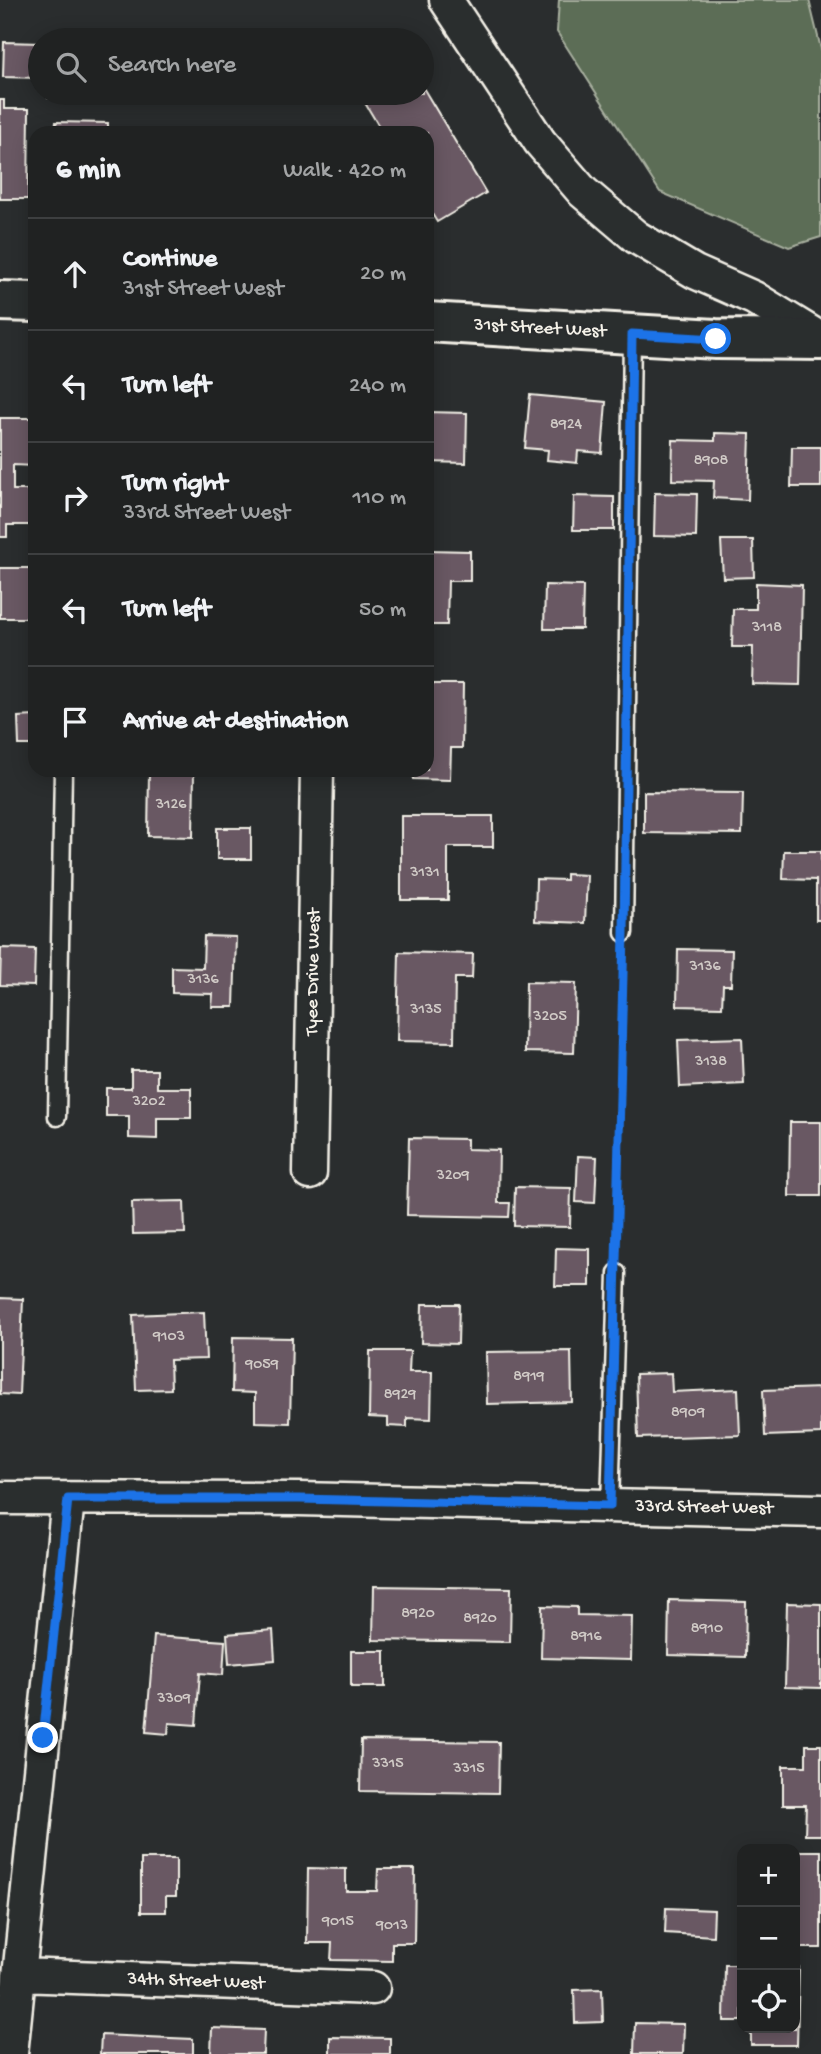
<!DOCTYPE html>
<meta charset="utf-8">
<style>
:root{--surface:#202222;--page:#282a2a;--text:#f1f3f6;--muted:#a2a4a5;--line:#3d3f40}
body{margin:0;font-family:"Gochi Hand",sans-serif;background:var(--page);color:var(--text)}
.controls{position:absolute;right:21px;bottom:21px;display:grid;overflow:hidden;border-radius:14px;box-shadow:0 4px 18px #0003}
.controls button{width:63px;height:63px;display:grid;place-items:center;padding:0;border:0;border-bottom:2px solid var(--line);background:var(--surface);color:var(--text);font:35px sans-serif}
.stop{position:absolute;width:21px;height:21px;margin:-16px;border:5px solid #1a73e8;border-radius:50%;background:#fff}
.stop.end{background:#1a73e8;border-color:#fff;box-shadow:0 2px 7px #0008}
.list{margin:0;padding:0;list-style:none}
h2{display:flex;justify-content:space-between;align-items:center;height:91px;margin:0;padding:0 28px;font-size:30px}
h2 small{font-size:23px;font-weight:400;color:var(--muted)}
.list li{display:grid;grid-template-columns:46px 1fr auto;gap:21px;align-items:center;box-sizing:border-box;height:112px;padding:0 28px;border-top:2px solid var(--line)}
.list b{display:block;font-size:26px;white-space:nowrap}
.list p{margin:0;font-size:23px;white-space:nowrap;color:var(--muted)}
.list em{font-size:23px;font-style:normal;color:var(--muted)}
.icon{flex:none;width:38px;height:38px;fill:none;stroke:currentColor;stroke-width:2;stroke-linecap:round;stroke-linejoin:round}
.map{position:relative;flex:none;width:821px;height:2054px;overflow:hidden}
.search{position:absolute;background:var(--surface);box-shadow:0 4px 18px #0003;left:28px;top:28px;width:406px;height:77px;display:flex;align-items:center;gap:18px;box-sizing:border-box;padding:0 24px;border-radius:38px;color:var(--muted);font-size:26px}
.panel{position:absolute;background:var(--surface);box-shadow:0 4px 18px #0003;left:28px;top:126px;width:406px;height:651px;border-radius:21px}
.map>svg:first-child{display:block}
</style>
<div class="map">
<svg width="821" height="2054" viewBox="0 0 821 2054">
<rect width="100%" height="100%" fill="#2a2d2e"/>
<filter id="ink" filterUnits="userSpaceOnUse"><feTurbulence type="fractalNoise" baseFrequency=".0143" numOctaves="2"/><feDisplacementMap in="SourceGraphic" scale="14" xChannelSelector="R" yChannelSelector="G"/><feConvolveMatrix kernelMatrix="1 2 1 2 8 2 1 2 1" color-interpolation-filters="sRGB"/></filter>
<g filter="url(#ink)">
<path fill="#5b6d56" stroke="#a8af9f" stroke-width="2" d="M559,0H809L821,49V237L789,247L660,192L557,32Z"/>
<path fill="#695964" stroke="#f4f1e8" stroke-width="2" d="M4,42L40,43L39,78L3,77Z
M422,86L486,193L437,222L427,206V133H383L362,98L370,93H422Z
M48,93H87V99L48,98Z
M0,100H4V109H29L28,199H0Z
M56,122L108,123V133H55Z
M530,395L606,402L602,453L578,451L577,463L547,460L548,450L525,448Z
M427,412L467,413L466,463L427,462Z
M0,418H35V466L13,465V490H35V525H7V537H0Z
M715,433L750,434L748,500L713,498L714,481L672,480L673,440L715,441Z
M792,447H821V487H791Z
M655,493L697,494L696,537L654,536Z
M574,496L614,497V530H573Z
M721,540H753L754,577L723,578Z
M427,550L470,551V581H448L447,625H427Z
M0,568H35V618H0Z
M756,583L802,585L800,685L752,684L753,647H732L733,609H756Z
M545,585L583,586L582,629H544Z
M427,684H463L462,748H451L450,780L413,779V770H427Z
M35,716V745H19L18,717Z
M149,773L194,774L193,837L148,836Z
M644,792L743,793L742,834L644,833Z
M401,816H493V847H448V900H401Z
M217,828H251V859H217Z
M784,851H821V920H816V880L783,879Z
M566,874L587,875L585,923L535,921L536,879L566,880Z
M204,936L236,937L234,1007H212L213,994L172,993V967L203,968Z
M1,948L35,949L34,986L0,985Z
M678,949L732,950L731,985H723L722,1007L677,1006Z
M399,952L473,954L472,978H455L454,1042L397,1041Z
M526,982L576,983L574,1053L525,1052Z
M742,1038L744,1084L680,1087L678,1040Z
M131,1070H157V1088H191V1118H157V1139L129,1138V1116H106V1088H131Z
M790,1122H821V1196H789Z
M409,1138L467,1139V1149L499,1150L498,1203H510L509,1217L407,1215Z
M578,1156L597,1157L595,1203L576,1202Z
M515,1187L571,1188L570,1227L514,1226Z
M184,1201L185,1233L133,1234L132,1202Z
M556,1248L590,1249V1286H555Z
M0,1298L23,1299L19,1395L0,1394Z
M422,1304H459L458,1344L421,1343Z
M204,1312L206,1359L170,1360L171,1389L136,1390L133,1315Z
M233,1337L292,1338L290,1423L255,1422V1393L232,1392Z
M370,1351H410L409,1372H432L431,1419L407,1418V1427L388,1426V1418L369,1417Z
M571,1351L572,1402L487,1404L486,1352Z
M671,1373L672,1392L738,1389L740,1435L638,1438L636,1374Z
M821,1388V1434L765,1436L763,1390Z
M374,1586L511,1588L510,1642L373,1640Z
M669,1600L746,1602L745,1657L668,1655Z
M787,1603L821,1604V1688L785,1687Z
M542,1606L577,1607V1615L632,1616L631,1660L541,1658Z
M273,1630L275,1660L229,1664L227,1634Z
M154,1636L225,1641L223,1675L200,1673L196,1725L169,1723L168,1734L146,1732Z
M351,1651H385V1687H351Z
M361,1740L499,1742L498,1793L360,1791Z
M806,1745H821V1835H805L806,1805H783V1766H806Z
M795,1851H821V1948H795Z
M141,1859H176V1896H166V1912H141Z
M308,1868L346,1869V1891H377L378,1869H415L414,1943H392V1961L331,1960L332,1943H307Z
M666,1908L714,1910L713,1936L665,1933Z
M725,1965H742V2021H724Z
M795,1967H799L797,2045H751V2028H795Z
M602,1989L603,2022L575,2023L574,1990Z
M635,2023L684,2024L683,2054H634Z
M212,2028L264,2030L263,2054H211Z
M101,2035L193,2039V2054H100Z
M330,2037L390,2038V2054H330Z"/>
<g fill="none" stroke-linecap="round" stroke-linejoin="round">
<defs>
<path id="lane" d="M624,933L632,334
M57,1117L63,770
M610,1506L617,1273"/>
<path id="street" d="M446,0L540,142L583,192L636,237L695,272L754,298L821,339
M310,1173L317,770
M0,1498L299,1499L821,1511
M19,1975L373,1988
M11,2054L68,1499"/>
<path id="secondary" d="M0,301L35,302
M427,322L716,339L821,340"/>
</defs>
<use href="#lane" stroke="#f4f1e8" stroke-width="21"/>
<use href="#street" stroke="#f4f1e8" stroke-width="37"/>
<use href="#secondary" stroke="#f4f1e8" stroke-width="44"/>
<path stroke="#f4f1e8" stroke-width="4.5" stroke-dasharray="7 5" stroke-linecap="butt" d="M617,1251L623,955"/>
<use href="#lane" stroke="#2a2d2e" stroke-width="16"/>
<use href="#street" stroke="#2a2d2e" stroke-width="32"/>
<use href="#secondary" stroke="#2a2d2e" stroke-width="38"/>
</g>
</g>
<g fill="none" stroke-linecap="round" stroke-linejoin="round" filter="url(#ink)">
<path stroke="#1a73e8" stroke-width="9" d="M43,1738L68,1499H299L610,1506L624,933L632,334L716,339"/>
</g>
<g text-anchor="middle" dominant-baseline="central" stroke-width="5" stroke-linejoin="round" paint-order="stroke">
<g font-size="16" fill="#d1cbc7">
<text x="566" y="425">8924</text>
<text x="711" y="461">8908</text>
<text x="767" y="628">3118</text>
<text x="171" y="805">3126</text>
<text x="425" y="873">3131</text>
<text x="705" y="967">3136</text>
<text x="203" y="980">3136</text>
<text x="426" y="1010">3135</text>
<text x="550" y="1017">3205</text>
<text x="711" y="1062">3138</text>
<text x="149" y="1102">3202</text>
<text x="453" y="1176">3209</text>
<text x="169" y="1337">9103</text>
<text x="262" y="1365">9059</text>
<text x="529" y="1377">8919</text>
<text x="400" y="1395">8929</text>
<text x="688" y="1413">8909</text>
<text x="418" y="1614">8920</text>
<text x="480" y="1619">8920</text>
<text x="707" y="1629">8910</text>
<text x="586" y="1637">8916</text>
<text x="174" y="1699">3309</text>
<text x="388" y="1764">3315</text>
<text x="469" y="1769">3315</text>
<text x="338" y="1922">9015</text>
<text x="392" y="1926">9013</text>
</g>
<g font-size="19" fill="#f4f1e8" stroke="#2a2d2e">
<text transform="translate(540 329) rotate(3)">31st Street West</text>
<text transform="translate(314 972) rotate(-89)">Tyee Drive West</text>
<text transform="translate(704 1508) rotate(1)">33rd Street West</text>
<text transform="translate(196 1982) rotate(2)">34th Street West</text>
</g>
</g>
</svg>
<div class="controls">
<button>+</button>
<button>−</button>
<button><svg class="icon" aria-label="locate" viewBox="0 0 24 24"><circle cx="12" cy="12" r="6"/><path d="M12 2v4M12 18v4M2 12h4M18 12h4"/></svg></button>
</div>
<div class="stop" style="left:716px;top:339px"></div>
<div class="stop end" style="left:43px;top:1738px"></div>
<div class="search"><svg class="icon" aria-label="search" viewBox="0 0 24 24"><circle cx="10" cy="10" r="6"/><path d="M15 15l6 6"/></svg>Search here</div>
<section class="panel">
<h2>6 min<small>Walk · 420 m</small></h2>
<ul class="list">
<li><svg class="icon" aria-label="ahead" viewBox="0 0 24 24"><path d="M12 20V5M6 11l6-6 6 6"/></svg><div><b>Continue</b><p>31st Street West</p></div><em>20 m</em></li>
<li><svg class="icon" aria-label="left" viewBox="0 0 24 24"><path d="M17 20v-9H6M10 6l-5 5 5 5"/></svg><div><b>Turn left</b></div><em>240 m</em></li>
<li><svg class="icon" aria-label="right" viewBox="0 0 24 24"><path d="M7 20v-9h11M14 6l5 5-5 5"/></svg><div><b>Turn right</b><p>33rd Street West</p></div><em>110 m</em></li>
<li><svg class="icon" aria-label="left" viewBox="0 0 24 24"><path d="M17 20v-9H6M10 6l-5 5 5 5"/></svg><div><b>Turn left</b></div><em>50 m</em></li>
<li><svg class="icon" aria-label="arrive" viewBox="0 0 24 24"><path d="M6 21V4h12l-3 4 3 4H6"/></svg><div><b>Arrive at destination</b></div></li>
</ul>
</section>
</div>
